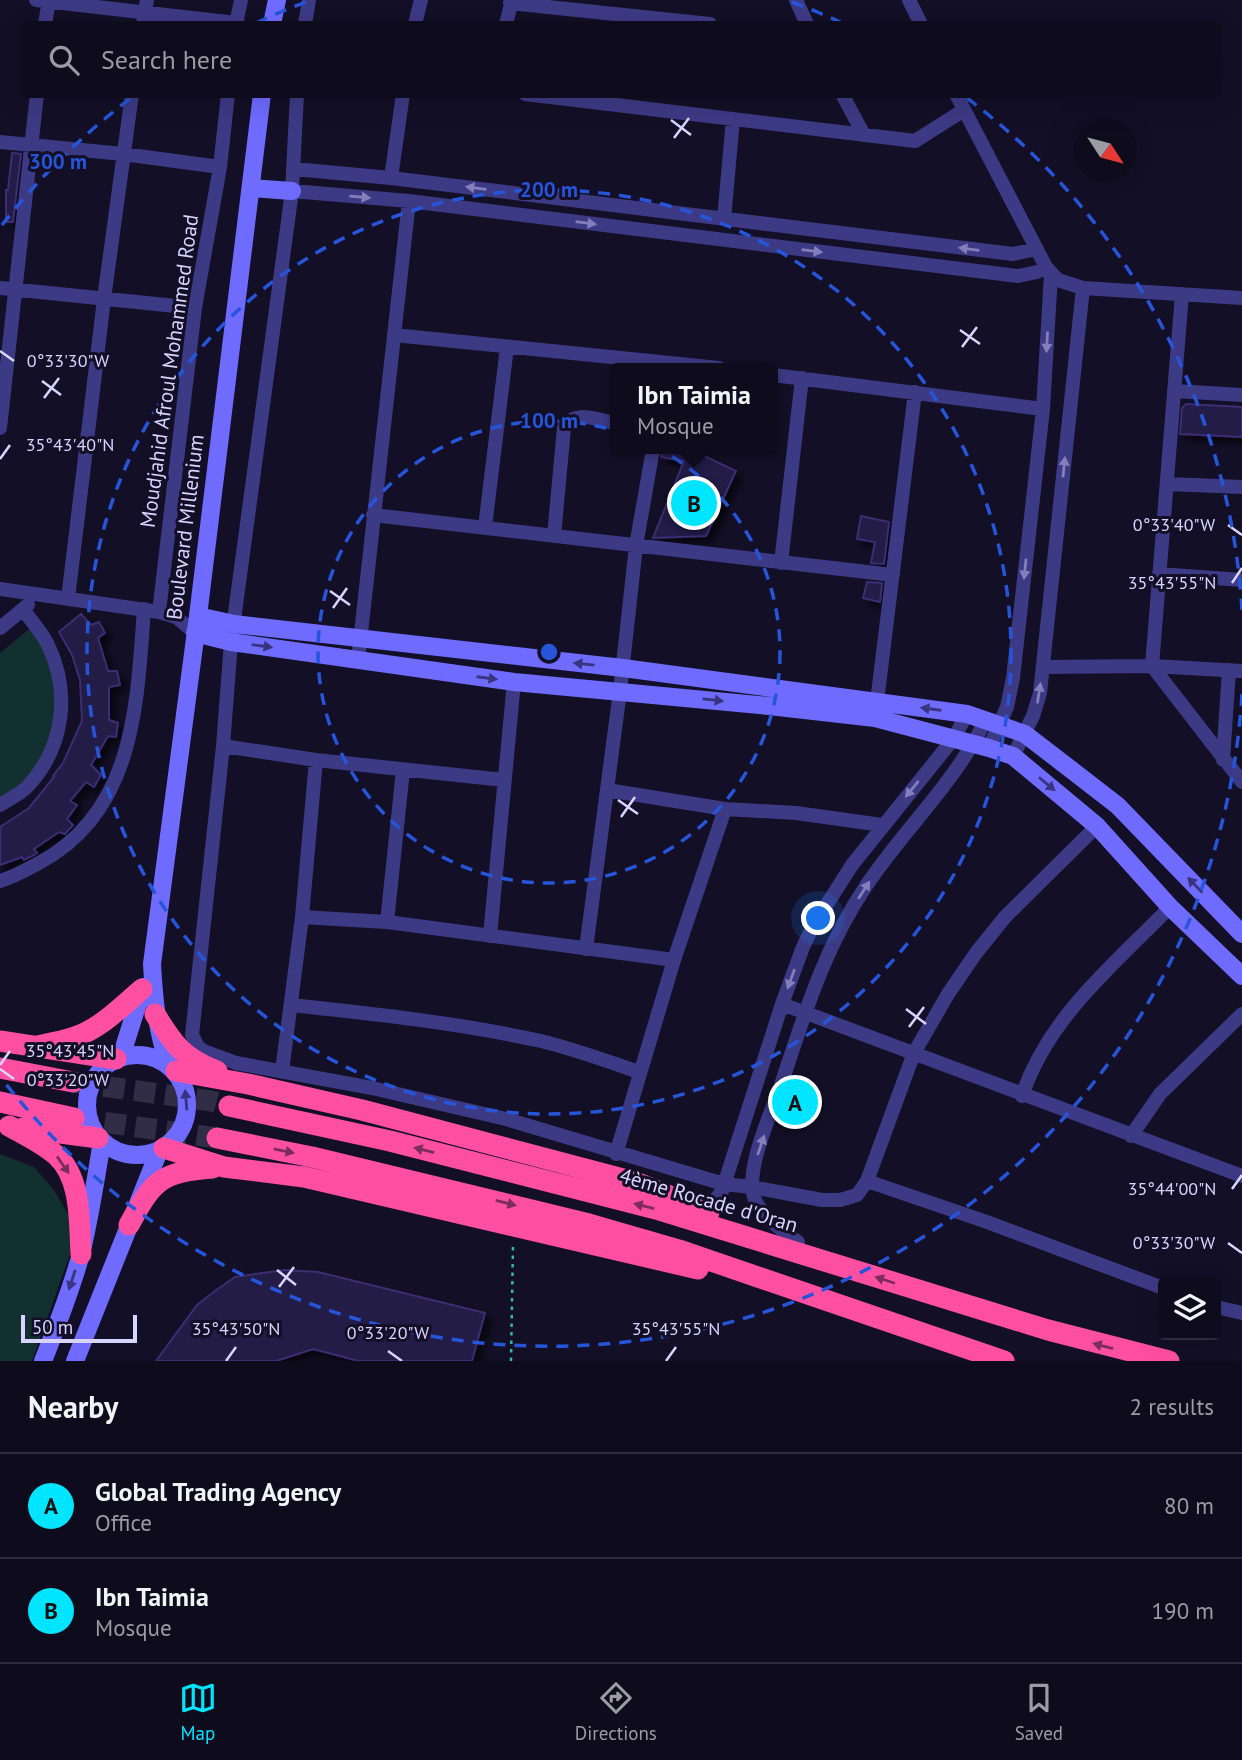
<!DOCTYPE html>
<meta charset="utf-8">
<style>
:root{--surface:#0e0b1c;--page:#1c1929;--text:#f1f3f6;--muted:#9b9ba3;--line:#2e2b3b;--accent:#00e5ff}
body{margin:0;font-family:"PT Sans",sans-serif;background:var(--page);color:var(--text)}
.controls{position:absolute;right:21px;bottom:21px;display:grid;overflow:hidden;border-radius:7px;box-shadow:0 7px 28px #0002}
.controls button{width:63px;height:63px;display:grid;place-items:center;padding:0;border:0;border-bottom:2px solid var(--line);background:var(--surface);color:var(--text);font:35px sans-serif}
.compass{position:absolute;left:1074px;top:119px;width:63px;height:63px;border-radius:50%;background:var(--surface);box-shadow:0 7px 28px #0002;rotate:126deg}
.scale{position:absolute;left:21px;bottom:18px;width:116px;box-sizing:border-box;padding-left:7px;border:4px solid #d9d4ff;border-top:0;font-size:19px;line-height:24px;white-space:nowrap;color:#d9d4ff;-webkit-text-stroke:5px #130f26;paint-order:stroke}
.you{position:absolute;left:819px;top:919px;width:24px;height:24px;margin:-18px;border:5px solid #fff;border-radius:50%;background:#1a73e8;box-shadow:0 0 0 10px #1a73e833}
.badge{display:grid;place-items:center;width:46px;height:46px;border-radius:50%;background:var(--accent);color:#111;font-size:23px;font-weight:700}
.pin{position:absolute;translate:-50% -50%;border:4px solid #fff;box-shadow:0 2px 7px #0006}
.popup{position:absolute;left:610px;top:363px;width:168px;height:91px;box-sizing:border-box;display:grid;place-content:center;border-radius:7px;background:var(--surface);filter:drop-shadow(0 2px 5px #0005);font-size:23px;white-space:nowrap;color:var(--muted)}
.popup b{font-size:26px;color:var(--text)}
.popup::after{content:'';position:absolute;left:50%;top:100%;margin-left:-14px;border:14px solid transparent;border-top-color:var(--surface)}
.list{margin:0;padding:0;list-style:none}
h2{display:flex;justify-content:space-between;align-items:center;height:91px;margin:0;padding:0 28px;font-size:30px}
h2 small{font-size:23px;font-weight:400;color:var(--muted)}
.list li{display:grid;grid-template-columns:46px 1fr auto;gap:21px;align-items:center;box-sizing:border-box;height:105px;padding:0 28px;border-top:2px solid var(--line)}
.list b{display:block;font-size:26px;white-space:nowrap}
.list p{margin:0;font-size:23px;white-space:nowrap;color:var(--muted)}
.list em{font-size:23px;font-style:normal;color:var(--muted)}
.icon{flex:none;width:38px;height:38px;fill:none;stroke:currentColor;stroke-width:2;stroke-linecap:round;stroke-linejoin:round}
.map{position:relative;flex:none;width:1242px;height:1361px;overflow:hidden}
.search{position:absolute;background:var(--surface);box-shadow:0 7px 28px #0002;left:21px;right:21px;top:21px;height:77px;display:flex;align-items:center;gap:18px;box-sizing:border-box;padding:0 24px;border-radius:7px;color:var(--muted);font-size:26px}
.sheet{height:301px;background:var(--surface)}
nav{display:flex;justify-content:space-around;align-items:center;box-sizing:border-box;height:98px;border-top:2px solid var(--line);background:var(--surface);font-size:19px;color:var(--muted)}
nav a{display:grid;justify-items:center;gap:4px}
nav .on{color:var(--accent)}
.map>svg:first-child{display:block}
</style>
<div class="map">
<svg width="1242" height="1361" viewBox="0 0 1242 1361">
<defs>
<filter id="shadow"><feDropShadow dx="6" dy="6" stdDeviation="3.5" flood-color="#0009"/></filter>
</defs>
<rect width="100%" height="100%" fill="#130f26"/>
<path fill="#12302f" d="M34,625L54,669L57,720L39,764L19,785L0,797V653Z
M0,1154L34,1167L54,1190L71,1219L70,1254L32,1361H0Z"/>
<path fill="#241b47" stroke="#3b2d73" stroke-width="2" filter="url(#shadow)" d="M12,153L21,154L13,222H6V190H8Z
M1186,404L1242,407V437L1180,434L1182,408Z
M662,449H703L702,455L736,471L706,536L653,538L684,461L661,457Z
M861,516L889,522L884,564L871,563L875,542L857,539Z
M867,582L882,583L880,602L863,598Z
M81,614L91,625L99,622L105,633L98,638L108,671H117L120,685L109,687V720L118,723L116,737L108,736L91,765L101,775L94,787L86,782L70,801L77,805L67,819L73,825L65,834L59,832L34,849L37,853L34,855L24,860L22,857L0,865V827L29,808L54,777L53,776L63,763L82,721L80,680L72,655L59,632Z
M284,1270L318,1272L485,1313L472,1361H359L313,1349L276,1361H156L197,1305L215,1291L235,1277Z"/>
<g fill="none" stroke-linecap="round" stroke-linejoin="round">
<path stroke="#312d47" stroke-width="21" stroke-dasharray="21 10" stroke-linecap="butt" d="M73,1082L211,1101L229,1106
M74,1118L217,1138"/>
<path stroke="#2fb8b0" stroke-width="2.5" stroke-dasharray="3.5 5" stroke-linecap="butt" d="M511,1361L513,1244"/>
<path stroke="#3d3a85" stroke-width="14" d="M36,0L236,23
M796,0L807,24
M909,0L921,24
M510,3L710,24
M45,24L49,0
M143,24L147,0
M236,24L241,0
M305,24L309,0
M415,24L421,0
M506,24L512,0
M297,94L292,191L231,642L223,746L192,1035L198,1047L204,1051L236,1063L372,1088L506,1119L724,1184L752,1187L822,1200H840L857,1195L867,1181L987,1222L1163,1288
M525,94L915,141L964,110
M842,94L864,135
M956,94L1046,267L1058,280L1083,288L1242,298
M0,142L123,154L220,167
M294,169L391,178L1013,254L1036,249
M391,178L403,94
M292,191L409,201L1018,276L1037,272L1046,267
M724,219L733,119
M0,288L195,308
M1182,294L1152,666L1242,782
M394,335L719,368
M773,375L1043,409
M1174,391L1242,395
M0,428L37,94
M1167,484L1242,487
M373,515L893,575
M485,527L507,347
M554,536L564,428C573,409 598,420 615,423
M781,563L802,378
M1159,574L1242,580
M0,589L159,612L176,617L195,633
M68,599L104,299L132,94
M159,612L195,308L220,167L228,94
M0,628L28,605
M358,660L409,201
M1043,667L1152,666L1242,671
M876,710L915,392
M223,746L316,760L504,780
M989,748L1007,707L1013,678L1043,409L1051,274
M1013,756L1033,716L1040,693L1083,288
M1223,760L1229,670
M607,790L725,809L796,813L882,825
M0,805C9,799 20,794 27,787C64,748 71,693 48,645C42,632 31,621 23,609
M0,881C14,877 26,870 39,863C135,812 137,704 144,609
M302,917L387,922L674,960
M387,922L403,770
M490,936L514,682
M586,949L620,691L636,546L653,449
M782,1004L1242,1176
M291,1005C375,1014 459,1023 541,1041C574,1049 607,1061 639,1072
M282,1071L302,917L316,760
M1022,1096C1048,1017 1114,965 1170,907
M1131,1136L1160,1094L1242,1014
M616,1154L674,960L725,809
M867,1181L914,1053L948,994L976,953L1005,917L1097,826
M702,1210L713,1203L722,1191L782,1004L803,947L813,926L852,865L954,738L967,714
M798,1242C783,1231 765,1219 756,1202C742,1174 771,1114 781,1085C804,1016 824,948 866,886C904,829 956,782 986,719
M1216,1307L1242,1313"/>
<path stroke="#6f6bff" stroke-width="18" d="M272,24L277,0
M251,188L292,191
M198,616L234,624L623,668L967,714L1025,734L1117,805L1242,934
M195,633L231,642L514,682L769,706L875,718L989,748L1013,756L1097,826L1170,907L1242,976
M87 1105a50 50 0 1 1 100 0a50 50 0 1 1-100 0Z
M121,1057L143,987
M169,1065C157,1032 154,1000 152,964L198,616L262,94
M43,1361C57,1326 71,1290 81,1254C90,1217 96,1179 102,1141
M75,1361L159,1151"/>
<path stroke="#ff4fa3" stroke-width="21" d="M155,1014C173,1044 184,1059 217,1071
M0,1041L116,1059
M31,1047C46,1044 61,1042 75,1037C101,1028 121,1007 142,989
M0,1068L73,1082
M176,1071L248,1084L362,1110L638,1183L709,1212
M0,1102L74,1118
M229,1106L390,1141L656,1209L1048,1330L1169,1361
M9,1126C25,1135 42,1143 56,1155C82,1178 79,1222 81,1254
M23,1128L98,1138
M217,1138L312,1157L589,1224L679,1250L1004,1361
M164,1148L224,1167L304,1177L698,1269
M129,1225C153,1180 161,1172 213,1168"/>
</g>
<defs><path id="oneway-solid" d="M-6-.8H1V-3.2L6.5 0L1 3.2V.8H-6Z" transform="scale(1.75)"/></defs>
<g fill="#837fbc">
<use href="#oneway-solid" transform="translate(476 188) rotate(-173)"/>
<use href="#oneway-solid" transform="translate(360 197) rotate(5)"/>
<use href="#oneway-solid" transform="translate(586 223) rotate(7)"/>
<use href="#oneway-solid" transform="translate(969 249) rotate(-173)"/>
<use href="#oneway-solid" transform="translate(812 251) rotate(7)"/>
<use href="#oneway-solid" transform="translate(1047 342) rotate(93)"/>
<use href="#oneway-solid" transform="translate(1064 467) rotate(-84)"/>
<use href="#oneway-solid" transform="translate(1025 569) rotate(96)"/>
<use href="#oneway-solid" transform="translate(1039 693) rotate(-81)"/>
<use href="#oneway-solid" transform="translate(912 789) rotate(129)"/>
<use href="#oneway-solid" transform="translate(864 890) rotate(-57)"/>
<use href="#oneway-solid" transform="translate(791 979) rotate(110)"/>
<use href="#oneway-solid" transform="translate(761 1145) rotate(-71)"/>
</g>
<g fill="#38347d">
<use href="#oneway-solid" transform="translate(262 646) rotate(8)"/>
<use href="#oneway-solid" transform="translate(584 664) rotate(-174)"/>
<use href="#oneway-solid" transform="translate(487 678) rotate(8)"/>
<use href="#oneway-solid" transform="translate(713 700) rotate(6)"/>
<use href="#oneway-solid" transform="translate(931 709) rotate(-172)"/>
<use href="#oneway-solid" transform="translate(1047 784) rotate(40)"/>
<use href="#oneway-solid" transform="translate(1195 885) rotate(-134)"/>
<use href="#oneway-solid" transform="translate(186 1100) rotate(-95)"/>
<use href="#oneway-solid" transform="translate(72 1280) rotate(108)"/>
</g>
<g fill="#7d2c5e">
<use href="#oneway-solid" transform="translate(424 1150) rotate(-166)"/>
<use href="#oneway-solid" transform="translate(284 1151) rotate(11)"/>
<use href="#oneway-solid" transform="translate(63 1165) rotate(55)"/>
<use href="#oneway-solid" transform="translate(506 1203) rotate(14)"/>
<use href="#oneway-solid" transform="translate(644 1206) rotate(-166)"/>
<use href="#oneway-solid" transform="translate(885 1280) rotate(-162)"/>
<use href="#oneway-solid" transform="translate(1103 1346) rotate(-165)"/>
</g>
<path fill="none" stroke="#d9d4ff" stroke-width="2.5" d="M671,120L691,135M674,138L689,118M960,330L980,344M962,347L977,327M0,351L14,361M42,381L61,395M44,398L59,378M0,459L10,445M1228,525L1242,535M1232,583L1242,568M330,591L350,605M333,608L347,588M618,800L638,814M621,817L635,797M906,1009L926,1024M909,1027L924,1007M0,1065L10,1051M0,1069L14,1079M1232,1189L1242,1175M1228,1243L1242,1253M277,1270L296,1285M279,1287L294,1267M388,1351L402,1361M226,1361L236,1347M666,1361L676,1347"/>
<g fill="none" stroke="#2655da" stroke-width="3.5" stroke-dasharray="12 9">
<circle cx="549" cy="652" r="231"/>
<circle cx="549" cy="652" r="462"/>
<path d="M1242 694A694 694 0 0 1 2 1079M2 225A694 694 0 0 1 131 98M256 23A694 694 0 0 1 306 2M792 2A694 694 0 0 1 842 23M967 98A694 694 0 0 1 1242 610"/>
</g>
<g text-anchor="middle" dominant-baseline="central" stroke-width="6" stroke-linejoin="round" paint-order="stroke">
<g font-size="21" fill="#d9d4ff" stroke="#130f26">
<text transform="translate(169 371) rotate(-82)">Moudjahid Afroul Mohammed Road</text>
<text transform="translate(185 527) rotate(-83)">Boulevard Millenium</text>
<text transform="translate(709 1200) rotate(16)">4ème Rocade d'Oran</text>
</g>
</g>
<g font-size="18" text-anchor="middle" fill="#d9d4ff" stroke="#130f26" stroke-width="6" stroke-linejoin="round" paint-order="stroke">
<text x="68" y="367">0°33'30"W</text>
<text x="70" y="451">35°43'40"N</text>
<text x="1174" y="531">0°33'40"W</text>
<text x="1172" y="589">35°43'55"N</text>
<text x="70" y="1057">35°43'45"N</text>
<text x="68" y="1086">0°33'20"W</text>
<text x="1172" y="1195">35°44'00"N</text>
<text x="1174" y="1249">0°33'30"W</text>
<text x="236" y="1335">35°43'50"N</text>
<text x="676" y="1335">35°43'55"N</text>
<text x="388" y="1339">0°33'20"W</text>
</g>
<circle cx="549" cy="652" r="10" fill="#2655da" stroke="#130f26" stroke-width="3.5"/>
<g font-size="21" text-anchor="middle" font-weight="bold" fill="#2655da" stroke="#130f26" stroke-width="6" stroke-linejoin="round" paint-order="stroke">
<text x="58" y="169">300 m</text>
<text x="549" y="197">200 m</text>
<text x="549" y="428">100 m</text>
</g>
</svg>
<div class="controls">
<button><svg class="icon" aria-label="layers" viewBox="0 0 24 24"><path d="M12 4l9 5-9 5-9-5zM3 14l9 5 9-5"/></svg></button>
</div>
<svg class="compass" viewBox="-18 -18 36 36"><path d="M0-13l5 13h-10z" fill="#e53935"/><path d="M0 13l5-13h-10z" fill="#9b9ba3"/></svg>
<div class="scale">50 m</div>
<div class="you"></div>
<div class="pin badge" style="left:795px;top:1102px">A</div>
<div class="pin badge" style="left:694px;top:503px">B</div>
<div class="popup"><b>Ibn Taimia</b>Mosque</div>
<div class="search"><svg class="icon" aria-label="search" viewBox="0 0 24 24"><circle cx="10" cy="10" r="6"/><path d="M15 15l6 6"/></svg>Search here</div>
</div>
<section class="sheet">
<h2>Nearby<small>2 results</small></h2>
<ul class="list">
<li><span class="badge">A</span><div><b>Global Trading Agency</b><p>Office</p></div><em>80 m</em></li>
<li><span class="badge">B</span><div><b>Ibn Taimia</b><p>Mosque</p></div><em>190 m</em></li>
</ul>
</section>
<nav>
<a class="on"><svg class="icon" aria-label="map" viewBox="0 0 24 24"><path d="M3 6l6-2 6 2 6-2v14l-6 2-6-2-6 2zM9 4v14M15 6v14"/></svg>Map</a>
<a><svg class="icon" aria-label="directions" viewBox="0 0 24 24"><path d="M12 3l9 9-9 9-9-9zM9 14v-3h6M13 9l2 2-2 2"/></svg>Directions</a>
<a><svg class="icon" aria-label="saved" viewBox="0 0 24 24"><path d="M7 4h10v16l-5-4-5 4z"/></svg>Saved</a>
</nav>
